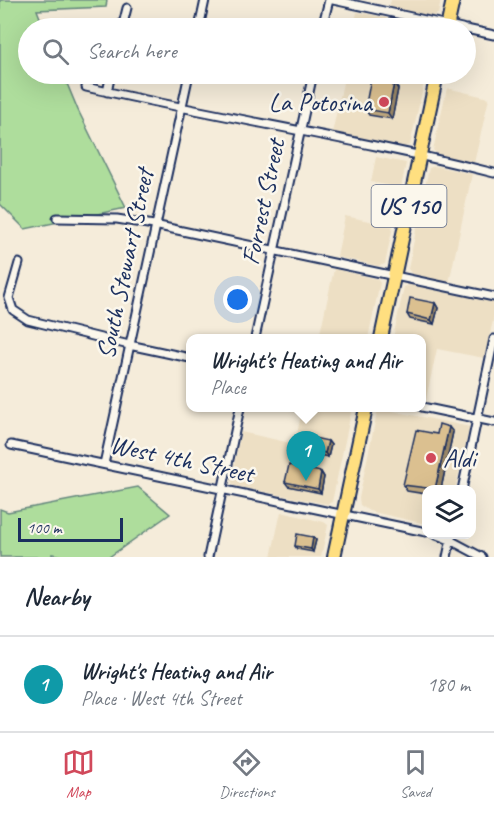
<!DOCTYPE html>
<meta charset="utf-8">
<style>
:root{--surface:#fff;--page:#f2f2f3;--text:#1f2937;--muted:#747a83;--line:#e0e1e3;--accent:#d1495b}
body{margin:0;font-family:Caveat,sans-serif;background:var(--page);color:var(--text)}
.controls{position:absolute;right:18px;bottom:18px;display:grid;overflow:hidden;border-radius:12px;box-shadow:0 6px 24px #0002}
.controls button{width:54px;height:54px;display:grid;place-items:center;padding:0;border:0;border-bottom:2px solid var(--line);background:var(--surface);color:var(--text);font:30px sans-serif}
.scale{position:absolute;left:18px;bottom:15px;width:105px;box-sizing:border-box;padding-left:6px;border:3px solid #1b2f5e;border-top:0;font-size:16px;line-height:21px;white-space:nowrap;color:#1b2f5e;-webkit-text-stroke:4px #fbf7ec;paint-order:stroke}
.you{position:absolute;left:238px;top:300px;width:21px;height:21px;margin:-15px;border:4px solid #fff;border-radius:50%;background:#1a73e8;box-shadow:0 0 0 9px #1a73e833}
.badge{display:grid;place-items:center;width:39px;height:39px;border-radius:50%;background:var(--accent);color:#fff;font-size:20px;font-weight:700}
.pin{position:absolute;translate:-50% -50px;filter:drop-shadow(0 2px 3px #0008)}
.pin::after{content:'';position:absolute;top:32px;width:21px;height:18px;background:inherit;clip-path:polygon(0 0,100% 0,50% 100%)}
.popup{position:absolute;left:186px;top:334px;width:240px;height:78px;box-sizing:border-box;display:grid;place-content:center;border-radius:12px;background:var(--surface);filter:drop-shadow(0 2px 4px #0005);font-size:20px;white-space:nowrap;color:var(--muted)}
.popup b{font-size:22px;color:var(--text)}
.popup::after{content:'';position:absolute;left:50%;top:100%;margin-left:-12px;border:12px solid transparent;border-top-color:var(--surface)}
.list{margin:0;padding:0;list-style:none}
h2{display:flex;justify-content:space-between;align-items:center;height:78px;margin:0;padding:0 24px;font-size:26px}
h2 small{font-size:20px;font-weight:400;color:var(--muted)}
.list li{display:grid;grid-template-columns:39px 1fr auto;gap:18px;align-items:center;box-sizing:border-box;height:96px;padding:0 24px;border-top:2px solid var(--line)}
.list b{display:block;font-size:22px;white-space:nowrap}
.list p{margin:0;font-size:20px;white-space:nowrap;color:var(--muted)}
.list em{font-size:20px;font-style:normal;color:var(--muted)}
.icon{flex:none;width:33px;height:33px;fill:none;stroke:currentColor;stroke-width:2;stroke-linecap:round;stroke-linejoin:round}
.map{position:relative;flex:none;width:494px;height:557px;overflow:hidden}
.search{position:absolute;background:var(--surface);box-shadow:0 6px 24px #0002;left:18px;right:18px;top:18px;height:66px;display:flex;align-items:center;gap:15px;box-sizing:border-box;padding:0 21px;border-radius:33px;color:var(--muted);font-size:22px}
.sheet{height:174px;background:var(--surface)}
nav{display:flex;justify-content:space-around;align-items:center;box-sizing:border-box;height:84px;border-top:2px solid var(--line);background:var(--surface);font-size:16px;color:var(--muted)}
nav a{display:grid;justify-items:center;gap:3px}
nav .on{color:var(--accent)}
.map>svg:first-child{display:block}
</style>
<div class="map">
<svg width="494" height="557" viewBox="0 0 494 557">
<rect width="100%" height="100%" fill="#f5ecda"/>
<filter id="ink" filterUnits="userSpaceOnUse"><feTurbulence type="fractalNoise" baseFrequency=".0167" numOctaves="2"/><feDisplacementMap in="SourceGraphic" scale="12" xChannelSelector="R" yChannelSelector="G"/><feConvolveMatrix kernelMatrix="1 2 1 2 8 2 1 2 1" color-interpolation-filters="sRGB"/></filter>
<g filter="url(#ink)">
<path fill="#eddfc4" d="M391,0H441L438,14L432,16L389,7Z
M357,12L387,18L385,28H354Z
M345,74H382L424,83L410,145L402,148L332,133Z
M447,88L489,98L474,163L438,155L433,150Z
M376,157L406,163L401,188L371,182Z
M435,166L472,174L449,283L412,274L408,269L429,168Z
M345,216L393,226L385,264L379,266L337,257Z
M334,269L377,279L380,283L368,338H319Z
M410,285L493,302L494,306V317L484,358L437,349L426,399L422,398V338H393L404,287Z
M292,408H352L332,502L327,504L234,486L231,481L241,432L295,444L302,410Z
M378,408L470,427L455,489L426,490V524L369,511L360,505L359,498Z
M281,512L324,522L328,525L321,557H271Z"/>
<path fill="#aedd9c" stroke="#64867d" stroke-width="1.5" d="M0,0H107L106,7L37,10L44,28H28V74H63L78,110L126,208L25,229L0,204Z
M138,487L170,514L109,557H66L52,554V557H0V509L8,512Z"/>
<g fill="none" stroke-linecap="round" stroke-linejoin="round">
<defs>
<path id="street" d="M333,0L462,28
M122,28L127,8
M199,28L205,0
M322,28L329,0
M466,29L494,35
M86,87C222,118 359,139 494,173
M107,92L111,74
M57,218L117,219L154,225L494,297
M19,263L9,298L13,310L28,320L129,345L190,358
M255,338L313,74
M422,407L494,422
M11,445L426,532
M104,464L189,74
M462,490L494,339
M434,534L450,540L482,557
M208,557L240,408
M447,557L452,534"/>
<path id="primary" d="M447,28L453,0
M381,338L437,74
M334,557L366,408"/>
</defs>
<use href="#street" stroke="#1b2f5e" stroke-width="11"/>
<use href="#primary" stroke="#1b2f5e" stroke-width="16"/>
<use href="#street" stroke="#fbf7ec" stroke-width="7"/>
<use href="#primary" stroke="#ffdf80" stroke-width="12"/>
</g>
<path fill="#bca57c" stroke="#1b2f5e" stroke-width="1.5" d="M394,83L398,89L392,119L369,115L365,109Z
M435,303L438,308L434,324L410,319L407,314Z
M453,432L441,489H426V494L407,491L403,485L437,434Z
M328,441L331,445L328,457L306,452L302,447Z
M321,472L324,477L321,493L288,486L285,482Z
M313,537L316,540L313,552L297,549L295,546Z"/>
<path fill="#998665" stroke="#1b2f5e" stroke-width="1.5" d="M394,83L398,89L392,119L388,113Z
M435,303L438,308L434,324L431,320Z
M449,427L453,432L441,489H435Z
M328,441L331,445L328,457L325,453Z
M321,472L324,477L321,493L318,489Z
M313,537L316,540L313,552L311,549Z"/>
<path fill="#dbc090" stroke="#1b2f5e" stroke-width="1.5" d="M371,78L394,83L388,113L365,109Z
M410,298L435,303L431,320L407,314Z
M439,424L449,427L435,489L403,485L416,430L437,434Z
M305,436L328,441L325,453L302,447Z
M289,465L321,472L318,489L285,482Z
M297,534L313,537L311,549L295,546Z"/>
</g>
<g fill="#d1495b" stroke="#fbf7ec" stroke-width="2">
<circle cx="384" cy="102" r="6"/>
<circle cx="431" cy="458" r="6"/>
</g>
<g text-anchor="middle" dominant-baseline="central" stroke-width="5" stroke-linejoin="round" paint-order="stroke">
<rect fill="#fbf7ec" stroke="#5e6b89" stroke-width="1.5" x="371.5" y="185" width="75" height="42" rx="4.5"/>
<g font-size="24" font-weight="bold" fill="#1b2f5e">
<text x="409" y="206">US 150</text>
</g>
<g font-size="26" fill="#1b2f5e" stroke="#fbf7ec" text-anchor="end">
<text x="372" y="102">La Potosina</text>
<text x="443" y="458" text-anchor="start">Aldi</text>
</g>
<g font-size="26" fill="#1b2f5e" stroke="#fbf7ec">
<text transform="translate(263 202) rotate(-78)">Forrest Street</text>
<text transform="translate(125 264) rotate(-78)">South Stewart Street</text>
<text transform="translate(182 459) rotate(12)">West 4th Street</text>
</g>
</g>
</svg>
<div class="controls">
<button><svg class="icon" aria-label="layers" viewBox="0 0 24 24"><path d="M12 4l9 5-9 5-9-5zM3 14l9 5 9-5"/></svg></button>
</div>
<div class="scale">100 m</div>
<div class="you"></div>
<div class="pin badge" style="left:306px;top:481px;background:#0f9aa8">1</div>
<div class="popup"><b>Wright's Heating and Air</b>Place</div>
<div class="search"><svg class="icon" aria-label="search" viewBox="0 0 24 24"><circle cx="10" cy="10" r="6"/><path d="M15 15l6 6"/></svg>Search here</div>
</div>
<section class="sheet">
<h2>Nearby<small></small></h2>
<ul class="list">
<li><span class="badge" style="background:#0f9aa8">1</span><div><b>Wright's Heating and Air</b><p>Place · West 4th Street</p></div><em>180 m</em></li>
</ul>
</section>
<nav>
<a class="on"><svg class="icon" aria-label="map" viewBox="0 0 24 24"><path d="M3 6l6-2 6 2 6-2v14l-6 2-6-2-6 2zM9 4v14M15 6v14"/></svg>Map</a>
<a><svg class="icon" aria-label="directions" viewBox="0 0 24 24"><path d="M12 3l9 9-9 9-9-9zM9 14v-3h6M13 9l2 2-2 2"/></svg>Directions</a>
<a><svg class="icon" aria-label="saved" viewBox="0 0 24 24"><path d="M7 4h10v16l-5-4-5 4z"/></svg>Saved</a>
</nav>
